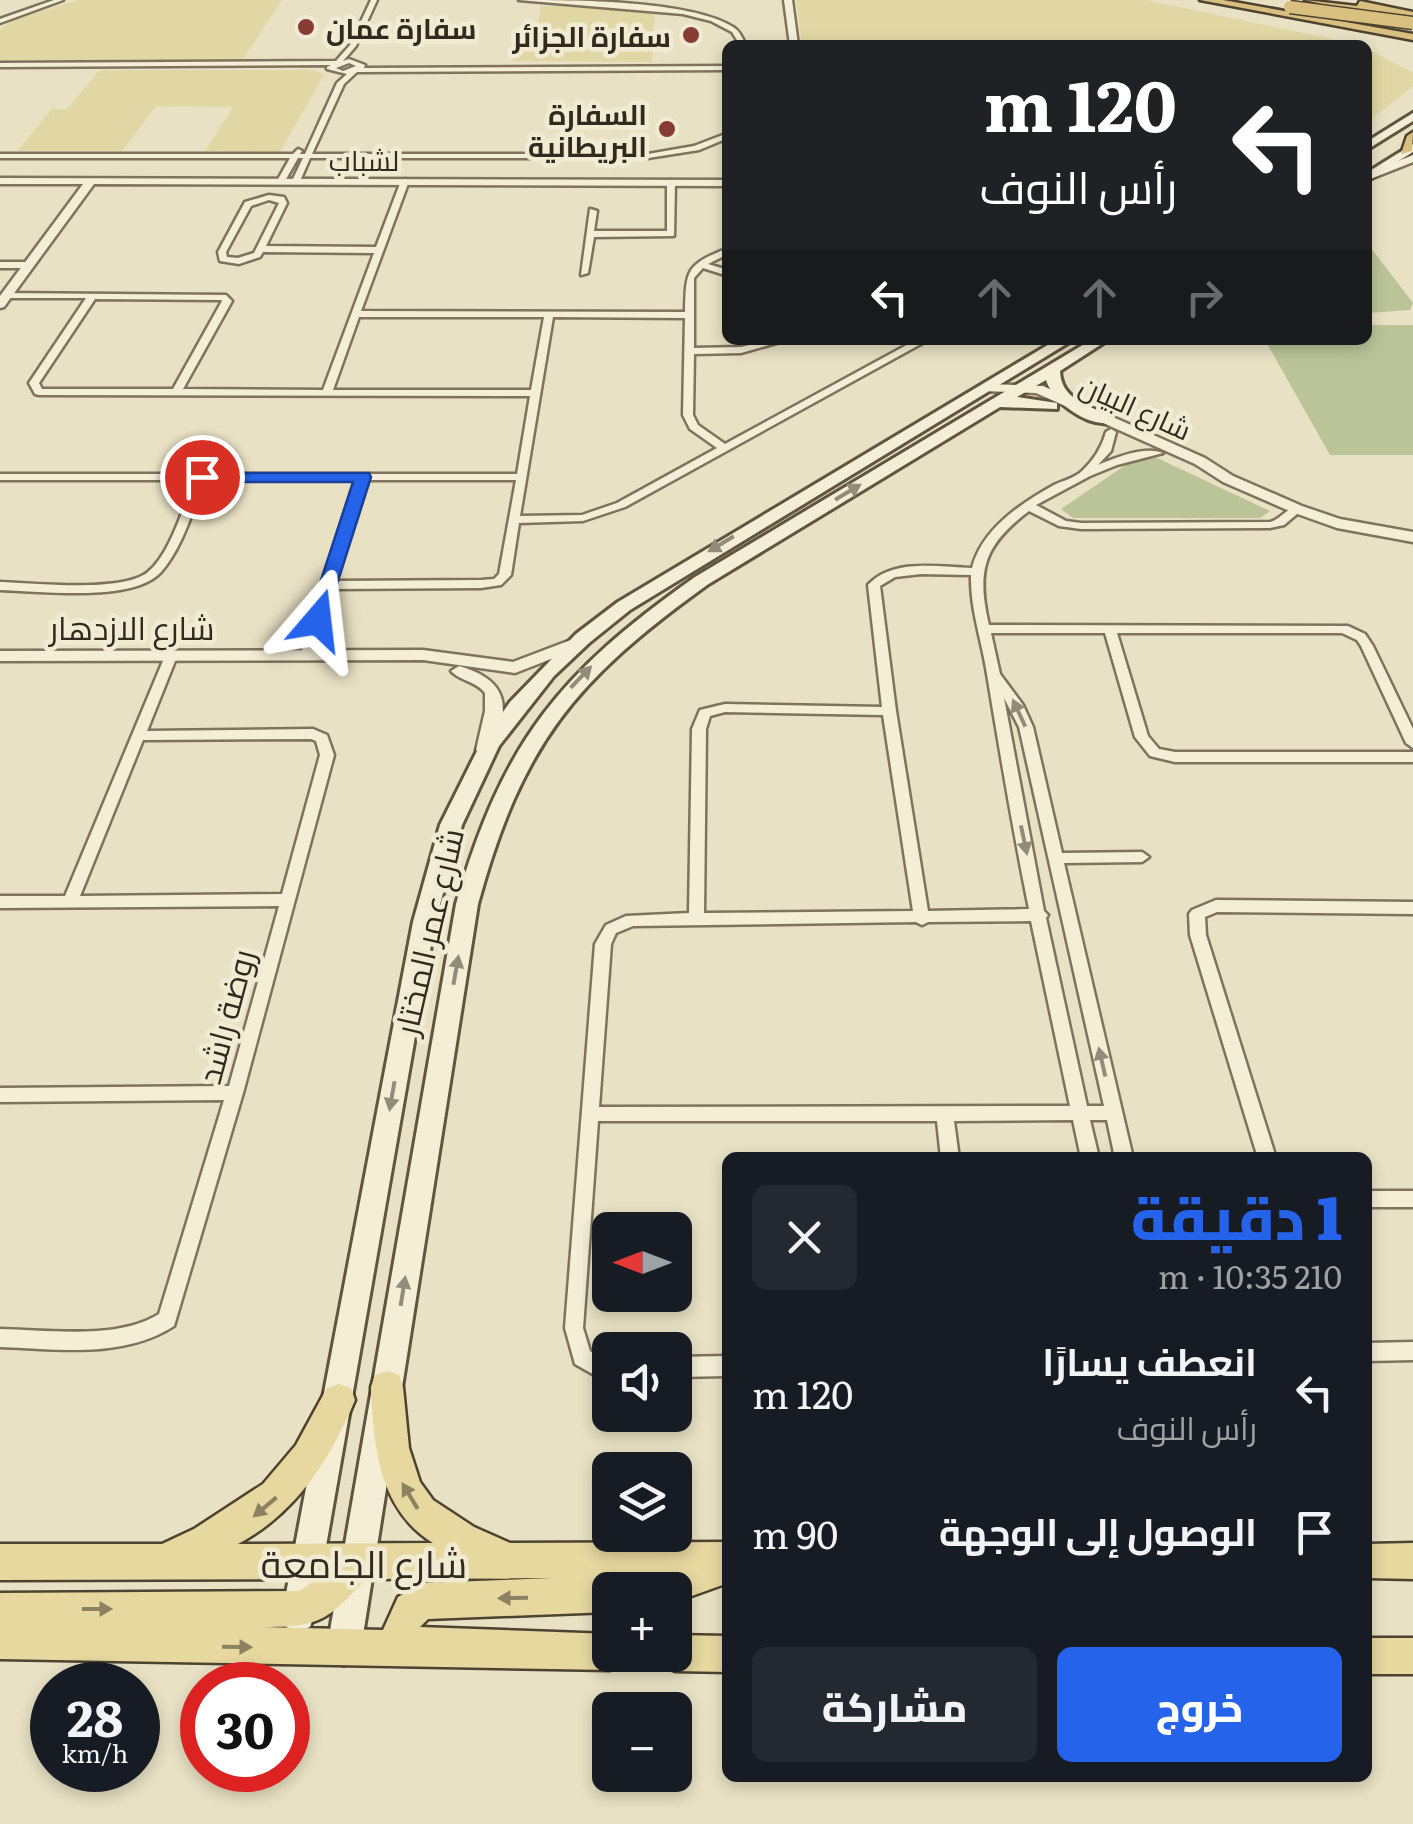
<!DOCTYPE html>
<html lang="ar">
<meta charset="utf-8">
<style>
:root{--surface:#171b24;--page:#242831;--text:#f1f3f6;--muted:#9ea1a6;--accent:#2563eb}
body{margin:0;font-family:Literata,Cairo,serif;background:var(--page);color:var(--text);direction:rtl;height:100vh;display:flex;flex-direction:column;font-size:38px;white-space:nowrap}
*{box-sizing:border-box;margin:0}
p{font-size:32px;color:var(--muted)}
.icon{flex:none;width:55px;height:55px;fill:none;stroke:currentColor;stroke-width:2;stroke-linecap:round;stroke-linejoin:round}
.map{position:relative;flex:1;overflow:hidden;direction:ltr}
.drawer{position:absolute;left:722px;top:1152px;width:650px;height:630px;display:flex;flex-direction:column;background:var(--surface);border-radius:15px;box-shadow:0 5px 15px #0003;direction:rtl}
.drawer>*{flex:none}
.hud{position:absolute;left:722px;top:40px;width:650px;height:305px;border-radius:15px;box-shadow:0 5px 15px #0003;direction:rtl;background:#202124;color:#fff;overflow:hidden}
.needle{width:65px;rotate:270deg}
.tools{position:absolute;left:592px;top:1212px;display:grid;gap:20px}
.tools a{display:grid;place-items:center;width:100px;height:100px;border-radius:15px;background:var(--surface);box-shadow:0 5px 15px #0003;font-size:50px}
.speed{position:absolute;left:30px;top:1662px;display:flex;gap:20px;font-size:50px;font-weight:700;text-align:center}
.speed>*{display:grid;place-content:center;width:130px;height:130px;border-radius:50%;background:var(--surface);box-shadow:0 5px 15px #0003;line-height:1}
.speed small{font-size:25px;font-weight:400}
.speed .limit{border:15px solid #d22;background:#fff;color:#111}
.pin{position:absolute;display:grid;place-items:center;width:85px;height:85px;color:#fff;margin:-42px;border:5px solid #fff;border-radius:50%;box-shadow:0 2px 10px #0007}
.me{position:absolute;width:110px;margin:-55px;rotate:17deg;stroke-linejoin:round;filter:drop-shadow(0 0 8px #0008)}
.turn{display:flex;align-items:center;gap:35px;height:210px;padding:0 30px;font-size:45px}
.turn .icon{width:130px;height:130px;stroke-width:2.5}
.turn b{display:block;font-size:70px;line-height:85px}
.lanes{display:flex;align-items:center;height:95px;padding:0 30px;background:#0003;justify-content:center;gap:50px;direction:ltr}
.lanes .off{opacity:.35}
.round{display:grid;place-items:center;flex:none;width:105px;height:105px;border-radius:15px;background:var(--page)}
.overview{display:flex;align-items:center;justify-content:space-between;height:170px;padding:0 30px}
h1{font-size:60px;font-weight:800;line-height:75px;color:var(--accent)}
.cta{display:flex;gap:20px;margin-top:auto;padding:20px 30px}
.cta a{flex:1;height:115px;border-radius:15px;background:var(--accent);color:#fff;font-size:40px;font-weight:800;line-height:115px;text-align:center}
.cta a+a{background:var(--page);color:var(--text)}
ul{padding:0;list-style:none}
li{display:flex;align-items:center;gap:30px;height:140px;padding:0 30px}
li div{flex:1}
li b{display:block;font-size:38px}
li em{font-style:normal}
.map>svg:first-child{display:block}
</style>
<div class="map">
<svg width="1413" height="1824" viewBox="0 0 1413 1824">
<rect width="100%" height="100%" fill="#e8e1c4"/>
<g fill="#bbc499">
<polygon points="1368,244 1413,303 1410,310 1368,313"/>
<polygon points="1368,325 1413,325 1413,455 1330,455 1265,340 1368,340"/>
<polygon points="1155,457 1270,511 1260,518 1073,518 1061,509 1136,458"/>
</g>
<g fill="#e0d7a4">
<polygon points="79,0 282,0 241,62 0,62 0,30 12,19"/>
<polygon points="796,0 1146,0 1360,45 802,45"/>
<polygon points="655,5 652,62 512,61 521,28 537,28 541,6"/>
<polygon points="1368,49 1413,73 1413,86 1368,122"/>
<polygon points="100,70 313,70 324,75 280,152 205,151 233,107 156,106 122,151 17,151 52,109 67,109"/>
</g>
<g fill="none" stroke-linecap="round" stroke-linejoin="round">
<g stroke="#80735d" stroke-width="5">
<g id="minor">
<polygon points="54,0 63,0 0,23 0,19"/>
<path d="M371 0H377L356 46 343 61 349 59 365 65 364 68 728 66V70L357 72 344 84 312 154H648L694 146 728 133V138L699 150 648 158H310L300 181 296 183 292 181 303 158H298L285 181 281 183 277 181 290 158H0V154H293L298 149 302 151 300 154H305L337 83 347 74 327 69V67L331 65 0 67V63L336 61 350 45ZM349 63 356 66 343 71 336 68Z"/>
<path d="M519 0C571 0 690 0 733 27 740 31 742 38 746 45H740L732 32 711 21 683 14Z"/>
<path d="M405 179 409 181 361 311 685 312C686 269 686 265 728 248V254L708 264 728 270V276L703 268 694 278V348L741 347 770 340H787L741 353 694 354 693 415 698 425 725 444 916 340H928L625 507 583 521 519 523 511 575 501 585 481 588 333 589 310 659H302L300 656 357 480H206C192 510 183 547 161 572 133 603 40 591 0 590V582C34 583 123 593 148 572 171 553 183 506 195 480H0V474H517L530 396 39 395 35 394 29 383 86 298H6L3 297V293L226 295 232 301 183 389 323 390 374 253 263 252 260 257 239 264 220 261 218 252 245 202 269 195 284 197 287 203 266 246 376 247 401 181ZM269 200 279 203 254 253 238 258 227 257 226 252 251 206ZM95 299 221 300 222 301 173 389H42L39 383ZM359 317H544L531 390H333ZM553 317 685 318 683 415 690 429 717 448 617 503 582 515 520 516ZM367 480H516L499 574 494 579 481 580 336 581Z"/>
<polygon points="671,180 675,182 674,236 594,237 588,273 581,275 590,209 597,211 594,231 667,231 667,182"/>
<polygon points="0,262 29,262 33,265 29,268 0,268"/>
<path d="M1111 429 1116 432 1111 451 1098 465C1117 457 1145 446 1163 453L1117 465 1090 476 1036 505 1066 521 1081 523 1270 522C1282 519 1288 505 1301 507L1303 509 1284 525 1270 528 1081 529 1059 526 1029 511C984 545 976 570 989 625L1348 626 1365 634 1373 646 1413 729V748L1406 743 1361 646 1357 640 1342 633H1117L1148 736 1159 749 1175 752H1413V762H1175L1150 756 1135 737 1105 633H991L1000 674 1023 705 1033 727 1062 853 1142 852 1149 857 1142 862 1064 863 1133 1158H1115L1107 1120H1090L1099 1158H1081L1073 1120 954 1121 959 1158H941L937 1121H598L583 1328 590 1351 601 1358H610V1378L598 1377 575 1364 565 1328 595 944 606 925 626 916 689 913 692 729 700 710 725 704 882 707 868 585C893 558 939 567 972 568 982 529 1020 504 1054 485 1062 481 1075 478 1082 471 1093 461 1102 447 1106 432ZM921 574 971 575C970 609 982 641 987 674 1000 753 1013 831 1029 909L928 911 896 711 880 586 895 577ZM1004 698 1019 727 1104 1106H1087L1046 918 1048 915 1044 911ZM725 712 883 715 913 911 704 913 706 729 710 716ZM1031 921 1070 1106 599 1107 611 944 616 933 633 926 916 922 922 925 928 922Z"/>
<path d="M171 652 177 656 147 731 313 729 327 735 334 755 243 1093 174 1326C123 1359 57 1349 0 1347V1329C47 1330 118 1340 159 1314L224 1100 0 1102V1088L229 1086 279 906 0 908V896H65L165 656ZM311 739 316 741 320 755 282 894 80 896 143 740Z"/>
<polygon points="1216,900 1413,902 1413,914 1217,912 1205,917 1206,935 1276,1158 1258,1158 1190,935 1189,914 1192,910"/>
<rect x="1368" y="1191" width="45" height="16"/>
<polygon points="1413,1342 1413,1360 1368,1361 1368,1343"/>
<polygon points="728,1356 728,1376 675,1377 675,1357"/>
</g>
</g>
<g stroke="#80735d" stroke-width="5">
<g id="tertiary">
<polygon points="784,0 792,0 798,45 790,45"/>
<polygon points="1413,155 1413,162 1368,180 1368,173"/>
<polygon points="0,178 728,180 728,186 94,184 4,307 0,308 0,296 83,184 0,184"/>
<polygon points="986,384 1043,386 1205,458 1233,476 1302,506 1340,519 1413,532 1413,542 1337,528 1292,512 1223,482 1195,464 1036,393 981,391 979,388"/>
<polygon points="576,638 584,643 582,647 515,673 423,660 0,661 0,651 423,650 513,662"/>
<path d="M459 666C511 681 510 709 491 754L485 756 476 750 485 711V693C476 681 460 681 451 671Z"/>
</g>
</g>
<g stroke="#625540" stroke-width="6">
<g id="secondary">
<polygon points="1413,113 1413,121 1368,149 1368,141"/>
<polygon points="1413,144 1413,152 1368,180 1368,172"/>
<polygon points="1056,340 1073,340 630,610 589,643 554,676 499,746 462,825 435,922 314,1615 310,1627 298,1631 286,1627 282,1615 413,922 440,825 481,743 510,702 576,634 618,602"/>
<path d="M1091 340H1108L1060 371C1061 399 1087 404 1107 417V423C1085 425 1052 401 1046 380L1017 397 1057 403V409L1000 407 707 585C574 681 522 744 478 904L361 1648 356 1660 344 1665 332 1660 327 1648 456 904C503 742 558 674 695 577Z"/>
</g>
</g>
<g stroke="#4e4230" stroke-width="5">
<g id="primary">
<path d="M387 1371 399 1375 403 1387 409 1448 420 1482 433 1500 474 1527 510 1543 728 1542V1583L675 1602V1590H632L637 1578H615L623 1581 626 1590H610V1612L428 1619 420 1627 610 1634V1655H627L623 1665 610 1670 0 1659V1593L299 1591 317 1579 0 1580V1544H162L194 1529 263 1484 296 1445 327 1388 339 1384 351 1388 355 1400C331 1459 295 1514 238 1544L433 1543C379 1510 373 1445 371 1387L375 1375ZM553 1578 423 1583 398 1597 383 1630 261 1627C320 1627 327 1621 366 1579Z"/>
<polygon points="1413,1543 1413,1579 1368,1578 1368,1544"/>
<polygon points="675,1635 728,1636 728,1672 675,1671 662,1666 657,1655 675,1655"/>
<rect x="1368" y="1638" width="45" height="36"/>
</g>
</g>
<g stroke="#4e4230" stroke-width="5">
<g id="trunk">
<polygon points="1200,0 1223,0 1413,34 1413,40"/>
<polygon points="1305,0 1357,6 1360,1 1413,12 1413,18 1378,11 1374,16"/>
<polygon points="1413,132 1412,151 1401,154 1407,136"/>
</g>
</g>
<use href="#minor" fill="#f4eed6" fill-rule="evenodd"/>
<use href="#tertiary" fill="#f4eed6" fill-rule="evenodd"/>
<use href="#secondary" fill="#f4eed6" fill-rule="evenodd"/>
<use href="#primary" fill="#e7d8a0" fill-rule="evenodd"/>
<use href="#trunk" fill="#dac080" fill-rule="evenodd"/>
<g stroke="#4e4230" stroke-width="15" stroke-linecap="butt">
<polyline id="trunk-bridge" points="1290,7 1413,23"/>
</g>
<use href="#trunk-bridge" stroke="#dac080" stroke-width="12"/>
</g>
<defs><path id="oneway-solid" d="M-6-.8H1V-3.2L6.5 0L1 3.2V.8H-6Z" transform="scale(2.5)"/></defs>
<g fill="#938c7a">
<use href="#oneway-solid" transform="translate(848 492) rotate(-31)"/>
<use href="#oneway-solid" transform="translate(721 544) rotate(149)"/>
<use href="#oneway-solid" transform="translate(581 677) rotate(-46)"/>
<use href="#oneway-solid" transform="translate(1019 713) rotate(-115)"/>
<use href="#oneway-solid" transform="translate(1024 840) rotate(78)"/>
<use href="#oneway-solid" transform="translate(456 970) rotate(-80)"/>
<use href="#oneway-solid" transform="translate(1102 1062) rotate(-103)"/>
<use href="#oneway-solid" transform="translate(392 1096) rotate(100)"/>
<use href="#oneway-solid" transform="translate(403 1291) rotate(-81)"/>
</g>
<g fill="#8c8160">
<use href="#oneway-solid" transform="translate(410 1496) rotate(-121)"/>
<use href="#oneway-solid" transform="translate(265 1507) rotate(140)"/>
<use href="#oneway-solid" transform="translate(513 1598) rotate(179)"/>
<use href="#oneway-solid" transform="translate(97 1609)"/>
<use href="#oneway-solid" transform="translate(237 1647) rotate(1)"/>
</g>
<polygon fill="#2563eb" stroke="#184099" stroke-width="2.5" points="196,473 369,473 371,477 324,625 318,626 308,620 353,482 202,482 196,480"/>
<g fill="#873d34" stroke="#f0ebd2" stroke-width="4">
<circle cx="306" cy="27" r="10"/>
<circle cx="691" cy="35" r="10"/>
<circle cx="667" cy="129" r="10"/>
</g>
<g text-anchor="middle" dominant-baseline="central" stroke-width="9" stroke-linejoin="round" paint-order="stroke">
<g font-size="28" font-weight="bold" fill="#322a1f" stroke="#f0ebd2" text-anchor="end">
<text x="326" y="27" text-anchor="start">سفارة عمان</text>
<text x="671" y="35">سفارة الجزائر</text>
<text x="647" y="113">السفارة<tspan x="647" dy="32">البريطانية</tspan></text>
</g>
<g font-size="28" fill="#322a1f" stroke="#f0ebd2">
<text x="364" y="159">لشباب</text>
<text transform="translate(1136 406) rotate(24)">شارع البيان</text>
</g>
<g font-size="32" fill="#322a1f" stroke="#f0ebd2">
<text x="132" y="626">شارع الازدهار</text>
<text transform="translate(427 931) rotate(-77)">شارع عمر المختار</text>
<text transform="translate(224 1016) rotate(-75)">روضة راشد</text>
</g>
<g font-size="38" fill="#322a1f" stroke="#f0ebd2">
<text x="364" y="1561">شارع الجامعة</text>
</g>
</g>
</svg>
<div class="tools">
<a><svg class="needle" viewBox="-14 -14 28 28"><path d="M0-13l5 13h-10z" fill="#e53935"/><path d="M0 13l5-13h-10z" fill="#9ea1a6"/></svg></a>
<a><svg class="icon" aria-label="sound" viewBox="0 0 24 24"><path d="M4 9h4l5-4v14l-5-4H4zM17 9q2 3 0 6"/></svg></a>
<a><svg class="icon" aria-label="layers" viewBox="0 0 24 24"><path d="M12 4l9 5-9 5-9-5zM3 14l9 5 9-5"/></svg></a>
<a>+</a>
<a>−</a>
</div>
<div class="speed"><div>28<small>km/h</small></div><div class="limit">30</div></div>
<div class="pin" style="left:202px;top:477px;background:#d93025"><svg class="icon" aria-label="arrive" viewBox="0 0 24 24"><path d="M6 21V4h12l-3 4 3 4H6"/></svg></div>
<svg class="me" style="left:318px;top:620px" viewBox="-20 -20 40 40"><path d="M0-17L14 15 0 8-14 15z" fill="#2563eb" stroke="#fff" stroke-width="4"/></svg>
<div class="hud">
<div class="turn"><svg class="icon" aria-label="left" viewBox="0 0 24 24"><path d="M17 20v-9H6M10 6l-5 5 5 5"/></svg><div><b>120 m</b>رأس النوف</div></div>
<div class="lanes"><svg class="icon" aria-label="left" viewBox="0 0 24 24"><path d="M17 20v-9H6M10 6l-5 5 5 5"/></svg><svg class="icon off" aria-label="ahead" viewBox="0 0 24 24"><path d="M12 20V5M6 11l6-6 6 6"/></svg><svg class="icon off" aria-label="ahead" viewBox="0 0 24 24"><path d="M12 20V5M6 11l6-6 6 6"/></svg><svg class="icon off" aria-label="right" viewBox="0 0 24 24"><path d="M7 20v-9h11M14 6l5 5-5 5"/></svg></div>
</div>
<section class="drawer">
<div class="overview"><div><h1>1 دقيقة</h1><p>210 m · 10:35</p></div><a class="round"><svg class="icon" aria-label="close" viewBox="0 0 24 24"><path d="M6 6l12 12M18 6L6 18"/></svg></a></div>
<ul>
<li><svg class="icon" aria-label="left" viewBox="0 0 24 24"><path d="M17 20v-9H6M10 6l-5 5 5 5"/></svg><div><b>انعطف يسارًا</b><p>رأس النوف</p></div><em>120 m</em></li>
<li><svg class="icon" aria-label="arrive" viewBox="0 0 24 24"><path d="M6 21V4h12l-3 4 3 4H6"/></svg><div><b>الوصول إلى الوجهة</b></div><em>90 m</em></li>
</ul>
<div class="cta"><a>خروج</a><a>مشاركة</a></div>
</section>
</div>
